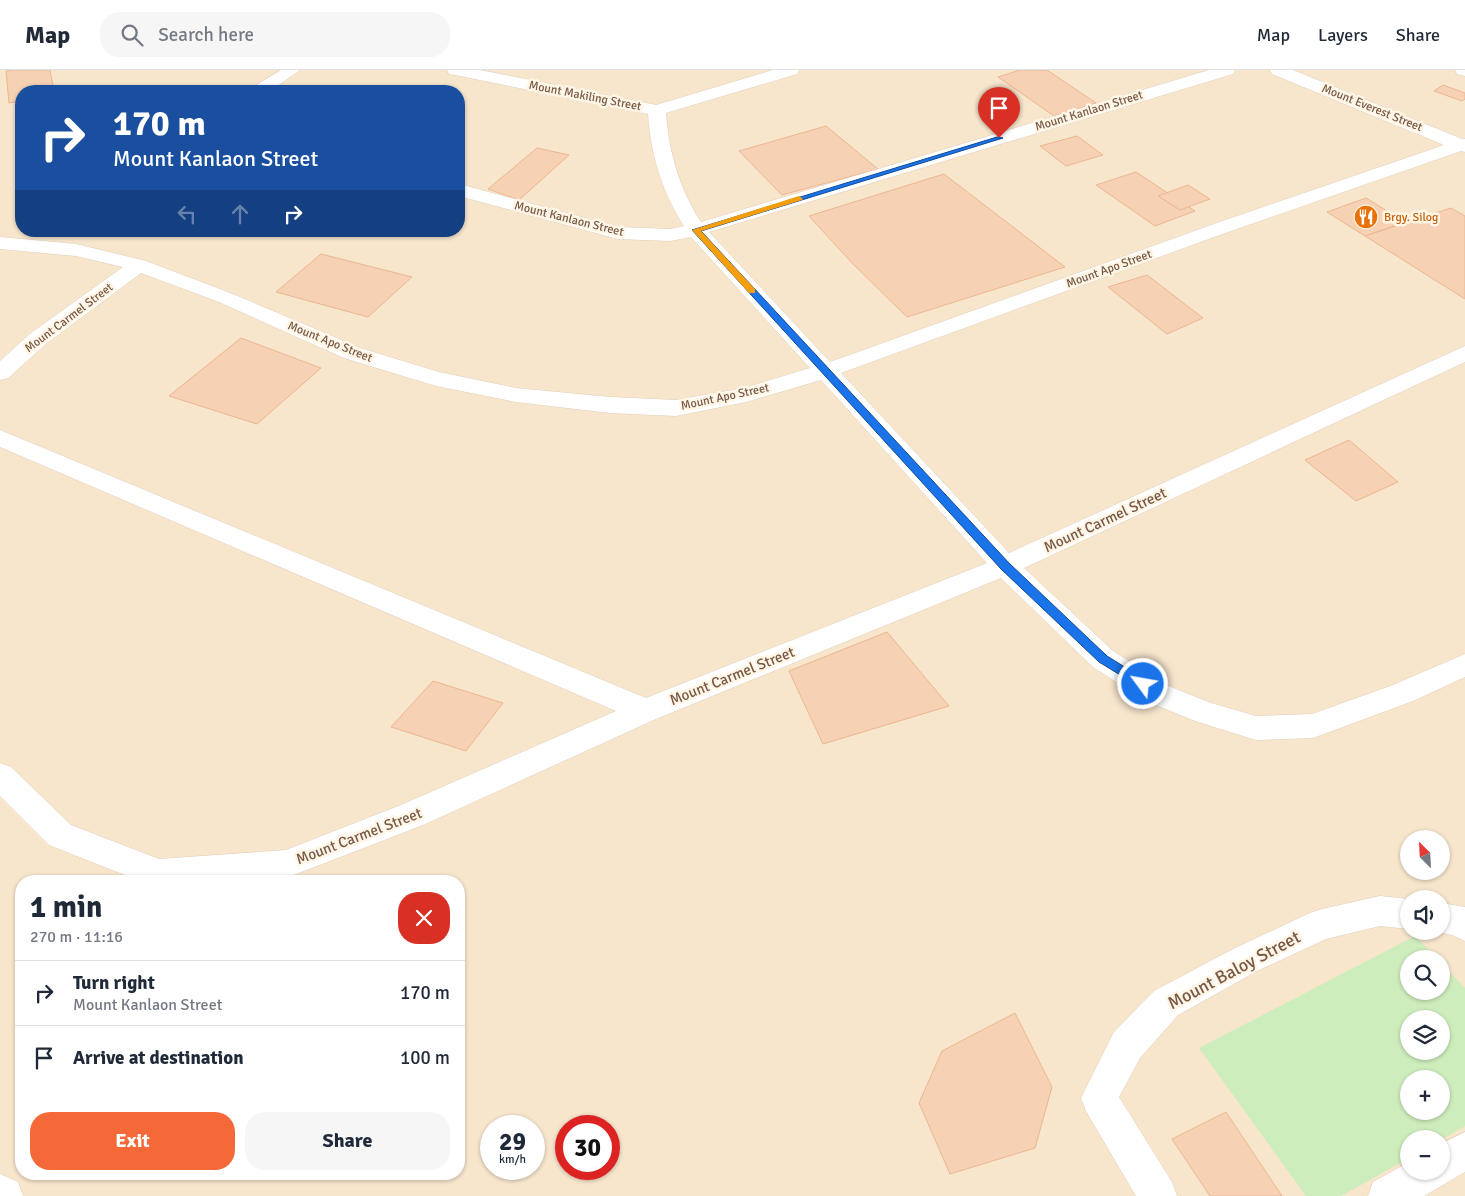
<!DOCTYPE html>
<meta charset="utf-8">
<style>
:root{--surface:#fff;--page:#f6f6f7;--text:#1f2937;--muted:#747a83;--line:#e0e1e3;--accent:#f56837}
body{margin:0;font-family:Signika,sans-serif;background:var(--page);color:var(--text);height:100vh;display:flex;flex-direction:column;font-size:19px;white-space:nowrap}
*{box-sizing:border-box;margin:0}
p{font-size:16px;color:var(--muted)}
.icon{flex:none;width:28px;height:28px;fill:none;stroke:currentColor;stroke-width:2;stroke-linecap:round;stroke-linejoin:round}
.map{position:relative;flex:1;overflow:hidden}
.sheet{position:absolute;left:15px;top:805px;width:450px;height:305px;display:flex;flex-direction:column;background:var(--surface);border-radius:20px;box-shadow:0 1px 4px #0004}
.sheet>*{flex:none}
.top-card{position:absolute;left:15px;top:15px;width:450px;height:152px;border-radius:20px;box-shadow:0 1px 4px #0004;background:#1a4fa0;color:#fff;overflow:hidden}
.needle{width:32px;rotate:336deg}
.tools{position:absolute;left:1400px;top:760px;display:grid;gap:10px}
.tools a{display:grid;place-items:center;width:50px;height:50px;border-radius:50%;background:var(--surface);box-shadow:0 1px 4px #0004;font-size:25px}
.speed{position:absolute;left:480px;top:1045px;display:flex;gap:10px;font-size:25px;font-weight:700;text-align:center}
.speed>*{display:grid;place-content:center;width:65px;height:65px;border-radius:50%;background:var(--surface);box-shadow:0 1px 4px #0004;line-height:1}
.speed small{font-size:12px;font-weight:400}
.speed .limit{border:8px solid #d22;background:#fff;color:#111}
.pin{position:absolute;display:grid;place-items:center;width:42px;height:42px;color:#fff;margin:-51px -21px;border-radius:50% 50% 50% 0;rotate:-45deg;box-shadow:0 0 5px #0007}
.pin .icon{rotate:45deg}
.me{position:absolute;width:55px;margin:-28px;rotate:302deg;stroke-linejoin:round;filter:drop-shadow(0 0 4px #0008)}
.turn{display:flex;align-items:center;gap:18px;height:105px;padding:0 15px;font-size:22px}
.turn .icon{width:65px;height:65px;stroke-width:2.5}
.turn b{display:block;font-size:35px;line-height:42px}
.lanes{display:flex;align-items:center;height:48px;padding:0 15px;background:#0003;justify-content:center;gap:25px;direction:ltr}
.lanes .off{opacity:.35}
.round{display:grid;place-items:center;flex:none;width:52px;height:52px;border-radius:20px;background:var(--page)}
.summary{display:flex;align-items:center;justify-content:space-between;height:85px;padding:0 15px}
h1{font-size:30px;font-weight:800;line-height:38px}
.cta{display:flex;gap:10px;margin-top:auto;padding:10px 15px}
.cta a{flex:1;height:58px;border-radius:20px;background:var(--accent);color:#fff;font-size:20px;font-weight:800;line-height:58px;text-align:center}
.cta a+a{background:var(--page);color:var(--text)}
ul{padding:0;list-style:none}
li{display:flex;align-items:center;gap:15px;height:65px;padding:0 15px;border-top:1px solid var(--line)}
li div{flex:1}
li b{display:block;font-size:19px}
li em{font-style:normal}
header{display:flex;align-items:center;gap:30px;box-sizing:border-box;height:70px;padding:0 25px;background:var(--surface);border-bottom:1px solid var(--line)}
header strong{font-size:24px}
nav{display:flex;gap:28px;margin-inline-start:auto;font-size:18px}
.search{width:350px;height:45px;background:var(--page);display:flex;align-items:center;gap:12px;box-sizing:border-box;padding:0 18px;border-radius:20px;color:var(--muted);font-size:19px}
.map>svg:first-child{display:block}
</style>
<header>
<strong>Map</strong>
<div class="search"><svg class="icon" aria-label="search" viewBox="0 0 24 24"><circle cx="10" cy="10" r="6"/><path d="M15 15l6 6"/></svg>Search here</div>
<nav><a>Map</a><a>Layers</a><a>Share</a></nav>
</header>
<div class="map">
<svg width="1465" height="1126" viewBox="0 0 1465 1126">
<rect width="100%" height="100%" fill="#fef3df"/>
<path fill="#f7e5cc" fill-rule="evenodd" d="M0 0H1465V1126H0ZM21 21H459V161H21ZM1409 769H1441V801H1409ZM21 811H459V1104H21ZM1409 829H1441V861H1409ZM1409 889H1441V921H1409ZM1409 949H1441V981H1409ZM1409 1009H1441V1041H1409ZM491 1056H534V1099H491ZM566 1056H609V1099H566ZM1409 1069H1441V1101H1409Z"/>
<path fill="#ceedbc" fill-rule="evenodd" d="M1415 866 1437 889H1409V921H1441V893L1465 918V1056L1441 1070 1409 1069V1088L1341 1126H1306L1199 978ZM1409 949H1441V981H1409ZM1409 1009H1441V1041H1409Z"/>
<g fill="#f7d1b4" stroke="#ebb792">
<polygon points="13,0 50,0 54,21 21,21 21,31 9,33 6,1"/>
<polygon points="1020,0 1047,0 1096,33 1054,46 998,7"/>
<polygon points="1443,15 1465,23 1465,29 1462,31 1434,21"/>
<polygon points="826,56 878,99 782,125 739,81"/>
<polygon points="1077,66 1103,85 1066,96 1040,76"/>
<polygon points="537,78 569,85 519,130 488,119"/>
<polygon points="1136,102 1195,141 1155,156 1096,115"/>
<polygon points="944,104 1065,197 907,247 852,193 809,146"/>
<polygon points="1188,115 1210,129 1180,140 1158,126"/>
<polygon points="1366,128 1405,152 1365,166 1327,142"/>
<polygon points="1451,138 1465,146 1465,229 1365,166"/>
<polygon points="321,184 412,207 368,247 276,222"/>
<polygon points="1147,205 1203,248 1167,264 1108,217"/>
<polygon points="241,268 321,298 257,354 169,326"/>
<polygon points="1349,370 1398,412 1356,431 1305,390"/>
<polygon points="887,562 949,636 823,674 789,601"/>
<polygon points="433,611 503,633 466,681 391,657"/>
<polygon points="1015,943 1052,1017 1035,1078 950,1104 919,1033 942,981"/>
<polygon points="1226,1042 1282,1126 1210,1126 1172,1069"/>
</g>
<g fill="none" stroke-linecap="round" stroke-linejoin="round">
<g stroke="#e3cfba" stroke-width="1">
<g id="minor">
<polygon points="281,0 300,0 270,21 251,21 253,17"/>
<path d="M447 0H480L656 35 773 0H799L797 4 666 43C669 83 679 118 701 152L1209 0H1235L1233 4 709 162 830 292 1214 154 1444 75 1272 4 1270 0H1293L1462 69H1465V82L1461 81 1228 162 841 303 1009 483 1465 276V292L1024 498 1113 581 1166 615 1211 633 1256 646 1312 644 1393 615 1465 584V607L1413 631 1313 668 1256 670 1195 651 1146 631 1093 597 1001 508 656 649 423 755 286 808 251 811H140L49 775 0 726V693L11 697 71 755 159 789 286 780 401 735 616 641 0 377V360L646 628 987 493 821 310 746 332 676 346 610 343 516 332 436 316 344 288 219 232 141 203 47 273 8 308 0 310V291L31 263 123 197 76 186 0 179V167L76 174 146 191 233 224 360 278 439 302 516 318 610 327 676 330 744 318 810 298 691 167 670 171 618 169 459 126V114L619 157 670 159 684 156C662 121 651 86 648 44L455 5 449 4Z"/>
<polygon points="1455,0 1465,0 1465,6 1457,4"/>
<polygon points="1380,826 1409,829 1409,859 1380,856 1326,869 1257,901 1178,945 1140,988 1119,1027 1172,1112 1177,1126 1136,1126 1086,1041 1081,1028 1114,962 1154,921 1233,879 1310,843 1322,839"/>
<polygon points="1441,833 1465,837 1465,871 1452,865 1435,861 1441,861"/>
<polygon points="1465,1062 1465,1102 1424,1126 1368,1126 1373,1112 1409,1092 1409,1101 1441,1101 1441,1074"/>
<polygon points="0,1104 18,1112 23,1126 0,1126"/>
</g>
</g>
<use href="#minor" fill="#fff" fill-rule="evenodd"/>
</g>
<polygon fill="#1a73e8" stroke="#114b97" points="997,67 1003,68 701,161 1009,493 1107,586 1147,611 1149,614 1147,617 1143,619 1099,592 1001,499 692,160"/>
<polygon fill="#f59e0b" points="799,126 803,129 802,130 701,161 755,219 755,223 749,223 692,160"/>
<defs>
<g id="restaurant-disc" transform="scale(1.25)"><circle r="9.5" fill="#e8710a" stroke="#fff6e7"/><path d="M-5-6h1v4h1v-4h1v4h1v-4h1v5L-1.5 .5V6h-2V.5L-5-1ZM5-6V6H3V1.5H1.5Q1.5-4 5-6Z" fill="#fff"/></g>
</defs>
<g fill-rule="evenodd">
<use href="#restaurant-disc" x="1366" y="147"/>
</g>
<g text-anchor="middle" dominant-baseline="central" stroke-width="5" stroke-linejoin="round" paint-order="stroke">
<g font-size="12" fill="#775844" stroke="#fff6e7">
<text transform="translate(585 26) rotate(11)">Mount Makiling Street</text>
<text transform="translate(1372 38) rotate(22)">Mount Everest Street</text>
<text transform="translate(1089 41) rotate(-17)">Mount Kanlaon Street</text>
<text transform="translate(569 149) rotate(14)">Mount Kanlaon Street</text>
<text transform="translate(1109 199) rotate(-20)">Mount Apo Street</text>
<text transform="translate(69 248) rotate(-37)">Mount Carmel Street</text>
<text transform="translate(330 272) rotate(22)">Mount Apo Street</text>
<text transform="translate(725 327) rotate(-12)">Mount Apo Street</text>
</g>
<g font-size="12" fill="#c56008" stroke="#fff6e7" text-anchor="start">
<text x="1384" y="147">Brgy. Silog</text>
</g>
<g font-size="15" fill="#775844" stroke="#fff6e7">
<text transform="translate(1105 450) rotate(-25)">Mount Carmel Street</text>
<text transform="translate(732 606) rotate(-22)">Mount Carmel Street</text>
<text transform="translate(359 766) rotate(-21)">Mount Carmel Street</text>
</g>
<g font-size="18" fill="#775844" stroke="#fff6e7">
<text transform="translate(1234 900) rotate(-28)">Mount Baloy Street</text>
</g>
</g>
</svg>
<div class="tools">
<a><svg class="needle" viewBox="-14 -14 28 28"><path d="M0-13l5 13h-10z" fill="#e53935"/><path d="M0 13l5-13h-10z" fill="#747a83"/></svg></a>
<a><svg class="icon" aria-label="sound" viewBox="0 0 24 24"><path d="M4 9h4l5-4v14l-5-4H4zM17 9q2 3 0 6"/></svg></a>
<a><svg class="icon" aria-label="search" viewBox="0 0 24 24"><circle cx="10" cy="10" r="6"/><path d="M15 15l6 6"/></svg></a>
<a><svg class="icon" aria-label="layers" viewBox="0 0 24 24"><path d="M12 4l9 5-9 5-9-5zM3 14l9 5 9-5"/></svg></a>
<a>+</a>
<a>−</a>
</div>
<div class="speed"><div>29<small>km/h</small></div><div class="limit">30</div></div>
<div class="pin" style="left:999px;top:68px;background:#d93025"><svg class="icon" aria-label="arrive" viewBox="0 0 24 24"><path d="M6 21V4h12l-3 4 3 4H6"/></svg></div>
<svg class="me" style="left:1143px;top:614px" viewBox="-20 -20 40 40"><circle r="17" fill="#1a73e8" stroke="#fff" stroke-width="3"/><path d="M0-11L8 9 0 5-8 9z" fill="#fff"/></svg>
<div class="top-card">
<div class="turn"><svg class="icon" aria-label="right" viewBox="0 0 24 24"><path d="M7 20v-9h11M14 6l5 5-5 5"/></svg><div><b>170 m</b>Mount Kanlaon Street</div></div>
<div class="lanes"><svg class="icon off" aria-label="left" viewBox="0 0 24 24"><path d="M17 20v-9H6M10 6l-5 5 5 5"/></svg><svg class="icon off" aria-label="ahead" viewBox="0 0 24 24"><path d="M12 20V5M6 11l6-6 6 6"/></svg><svg class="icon" aria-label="right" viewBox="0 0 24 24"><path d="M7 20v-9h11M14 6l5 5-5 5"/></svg></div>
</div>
<section class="sheet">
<div class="summary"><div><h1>1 min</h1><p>270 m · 11:16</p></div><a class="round" style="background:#d93025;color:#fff"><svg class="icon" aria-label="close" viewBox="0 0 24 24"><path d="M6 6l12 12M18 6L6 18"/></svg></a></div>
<ul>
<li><svg class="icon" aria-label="right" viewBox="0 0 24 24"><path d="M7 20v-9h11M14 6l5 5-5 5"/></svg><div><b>Turn right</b><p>Mount Kanlaon Street</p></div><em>170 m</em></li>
<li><svg class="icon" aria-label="arrive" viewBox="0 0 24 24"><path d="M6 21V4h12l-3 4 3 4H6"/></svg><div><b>Arrive at destination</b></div><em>100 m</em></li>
</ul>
<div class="cta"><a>Exit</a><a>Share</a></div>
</section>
</div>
